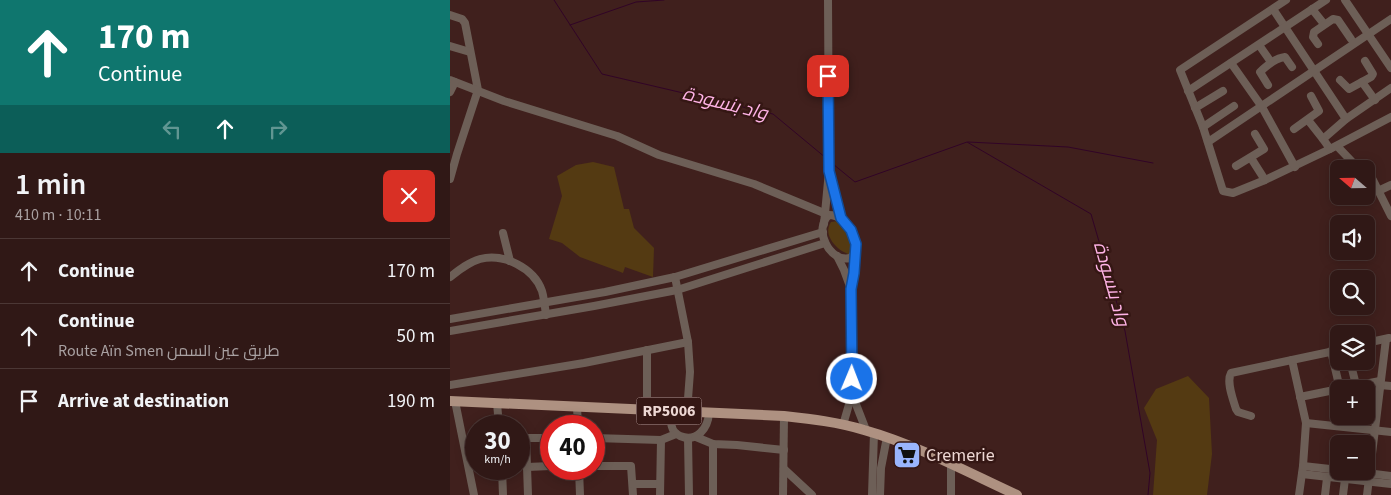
<!DOCTYPE html>
<meta charset="utf-8">
<style>
:root{--surface:#301816;--page:#38211f;--text:#f1f3f6;--muted:#a8a0a1;--line:#4b3735}
body{margin:0;font-family:"Source Sans 3",Cairo,sans-serif;background:var(--page);color:var(--text);height:100vh;display:flex;flex-direction:column;font-size:19px;white-space:nowrap}
*{box-sizing:border-box;margin:0}
p{font-size:16px;color:var(--muted)}
.icon{flex:none;width:28px;height:28px;fill:none;stroke:currentColor;stroke-width:2;stroke-linecap:round;stroke-linejoin:round}
.map{position:relative;flex:1;overflow:hidden}
.drawer{display:flex;flex-direction:column;background:var(--surface);width:450px}
.drawer>*{flex:none}
.hud{background:#0f766e;color:#fff;overflow:hidden}
.needle{width:32px;rotate:290deg}
.tools{position:absolute;left:880px;top:160px;display:grid;gap:10px}
.tools a{display:grid;place-items:center;width:45px;height:45px;border-radius:8px;background:var(--surface);box-shadow:0 2px 12px #0003,0 0 0 1px var(--line);font-size:25px}
.speed{position:absolute;left:15px;top:415px;display:flex;gap:10px;font-size:25px;font-weight:700;text-align:center}
.speed>*{display:grid;place-content:center;width:65px;height:65px;border-radius:50%;background:var(--surface);box-shadow:0 2px 12px #0003,0 0 0 1px var(--line);line-height:1}
.speed small{font-size:12px;font-weight:400}
.speed .limit{border:8px solid #d22;background:#fff;color:#111}
.pin{position:absolute;display:grid;place-items:center;width:42px;height:42px;color:#fff;margin:-21px;border-radius:10px;box-shadow:0 2px 8px #0006}
.me{position:absolute;width:55px;margin:-28px;rotate:1deg;stroke-linejoin:round;filter:drop-shadow(0 0 4px #0008)}
.turn{display:flex;align-items:center;gap:18px;height:105px;padding:0 15px;font-size:22px}
.turn .icon{width:65px;height:65px;stroke-width:2.5}
.turn b{display:block;font-size:35px;line-height:42px}
.lanes{display:flex;align-items:center;height:48px;padding:0 15px;background:#0003;justify-content:center;gap:25px;direction:ltr}
.lanes .off{opacity:.35}
.round{display:grid;place-items:center;flex:none;width:52px;height:52px;border-radius:8px;background:var(--page)}
.overview{display:flex;align-items:center;justify-content:space-between;height:85px;padding:0 15px}
h1{font-size:30px;font-weight:600;line-height:38px}
ul{padding:0;list-style:none}
li{display:flex;align-items:center;gap:15px;height:65px;padding:0 15px;border-top:1px solid var(--line)}
li div{flex:1}
li b{display:block;font-size:19px}
li em{font-style:normal}
main{display:flex;flex:1;min-height:0}
.map>svg:first-child{display:block}
</style>
<main>
<section class="drawer">
<div class="hud">
<div class="turn"><svg class="icon" aria-label="ahead" viewBox="0 0 24 24"><path d="M12 20V5M6 11l6-6 6 6"/></svg><div><b>170 m</b>Continue</div></div>
<div class="lanes"><svg class="icon off" aria-label="left" viewBox="0 0 24 24"><path d="M17 20v-9H6M10 6l-5 5 5 5"/></svg><svg class="icon" aria-label="ahead" viewBox="0 0 24 24"><path d="M12 20V5M6 11l6-6 6 6"/></svg><svg class="icon off" aria-label="right" viewBox="0 0 24 24"><path d="M7 20v-9h11M14 6l5 5-5 5"/></svg></div>
</div>
<div class="overview"><div><h1>1 min</h1><p>410 m · 10:11</p></div><a class="round" style="background:#d93025;color:#fff"><svg class="icon" aria-label="close" viewBox="0 0 24 24"><path d="M6 6l12 12M18 6L6 18"/></svg></a></div>
<ul>
<li><svg class="icon" aria-label="ahead" viewBox="0 0 24 24"><path d="M12 20V5M6 11l6-6 6 6"/></svg><div><b>Continue</b></div><em>170 m</em></li>
<li><svg class="icon" aria-label="ahead" viewBox="0 0 24 24"><path d="M12 20V5M6 11l6-6 6 6"/></svg><div><b>Continue</b><p>Route Aïn Smen طريق عين السمن</p></div><em>50 m</em></li>
<li><svg class="icon" aria-label="arrive" viewBox="0 0 24 24"><path d="M6 21V4h12l-3 4 3 4H6"/></svg><div><b>Arrive at destination</b></div><em>190 m</em></li>
</ul>
</section>
<div class="map">
<svg width="941" height="495" viewBox="0 0 941 495">
<rect width="100%" height="100%" fill="#40201d"/>
<g fill="#543a12">
<polygon points="143,162 164,167 174,209 179,209 184,228 204,248 203,277 175,267 173,273 168,271 130,257 112,243 99,239 112,196 107,176 126,165"/>
<path d="M388 221 394 223 404 238V252L398 254C387 250 372 235 381 222Z"/>
<polygon points="738,376 759,398 762,454 757,495 703,495 707,440 694,408 706,389"/>
</g>
<g fill="none" stroke-linecap="round" stroke-linejoin="round">
<g stroke="#310427" stroke-width="1">
<polyline points="104,0 152,74 323,114 376,158"/>
<polyline points="120,25 186,2 214,0"/>
<polyline points="518,142 618,147 703,163"/>
<polyline points="383,164 405,182 517,142 641,214 675,331 700,473 698,495"/>
</g>
<g stroke="#6d5f57" stroke-width="8">
<polyline points="836,0 730,70 753,127 773,191 783,193 815,180 880,149 873,139 896,119 941,88"/>
<polyline points="895,0 941,68"/>
<polyline points="823,9 896,119"/>
<polyline points="862,9 874,24"/>
<polyline points="0,15 12,19 15,23 28,90 7,154 0,179"/>
<polyline points="868,44 863,37 864,32 883,19 888,20 901,39"/>
<polyline points="809,45 821,62"/>
<polyline points="0,46 20,52"/>
<polyline points="781,63 812,107 845,167"/>
<polyline points="0,80 54,101 167,136 209,155 304,184 374,213"/>
<polyline points="890,80 899,89 921,77 923,74 915,61"/>
<polyline points="912,82 925,100"/>
<path d="M818 85 810 72C816 66 826 58 835 57L842 67"/>
<polyline points="738,91 876,0"/>
<polyline points="0,92 5,82"/>
<polyline points="745,108 773,91"/>
<polyline points="858,120 873,139"/>
<polyline points="753,127 784,106"/>
<polyline points="844,129 869,111 861,96"/>
<polyline points="758,142 941,19"/>
<polyline points="887,146 909,169"/>
<polyline points="880,149 941,117"/>
<polyline points="801,158 815,180"/>
<polyline points="786,166 814,149 805,134"/>
<polyline points="916,174 923,180 941,216"/>
<polyline points="380,178 391,218"/>
<polyline points="928,191 941,185"/>
<path d="M379 215C397 215 416 246 400 258 379 263 363 228 379 215Z"/>
<polyline points="374,224 379,171 378,0"/>
<polyline points="53,233 60,261"/>
<polyline points="387,256 394,270 401,289 402,394 393,425"/>
<path d="M0 277C9 270 19 262 30 259 54 253 84 268 92 291 94 298 95 307 96 315"/>
<polyline points="225,277 238,342 240,372 237,412"/>
<polyline points="402,287 405,268 404,254"/>
<polyline points="0,319 155,292 225,277 373,232"/>
<polyline points="0,331 144,306 227,290 375,243"/>
<polyline points="916,343 939,338"/>
<polyline points="881,351 890,389"/>
<polyline points="842,360 856,423 853,466 849,495"/>
<polyline points="900,361 906,385"/>
<polyline points="0,385 134,363 238,342"/>
<polyline points="930,385 941,386"/>
<polyline points="889,389 930,381"/>
<polyline points="402,394 416,430"/>
<polyline points="850,397 889,389"/>
<polyline points="5,401 24,495"/>
<polyline points="47,403 49,426"/>
<polyline points="127,407 128,426"/>
<polyline points="197,410 197,350"/>
<path d="M221 411C221 416 220 422 222 427 223 432 226 434 230 436 247 443 258 428 259 413"/>
<path d="M801 416 788 412 786 409C783 399 776 382 781 373L889 350"/>
<polyline points="856,423 941,432"/>
<polyline points="246,437 263,444 287,445 334,450"/>
<polyline points="69,438 101,438"/>
<polyline points="76,438 78,495"/>
<polyline points="144,438 211,440 226,434"/>
<polyline points="238,438 239,495"/>
<polyline points="263,444 263,495"/>
<polyline points="144,466 181,466 183,495"/>
<polyline points="853,466 889,470"/>
<polyline points="77,467 101,466"/>
<polyline points="52,469 53,495"/>
<polyline points="129,469 130,495"/>
<polyline points="334,469 362,495"/>
<polyline points="901,471 941,476"/>
<polyline points="852,474 941,484"/>
<polyline points="183,484 210,484"/>
<polyline points="210,495 211,440"/>
<polyline points="333,495 334,416"/>
<polyline points="422,495 424,433"/>
<polyline points="430,495 431,468 437,437"/>
<polyline points="501,495 501,465"/>
<polyline points="875,495 877,478"/>
<polyline points="893,495 895,479"/>
<polyline points="917,495 936,339"/>
</g>
<path stroke="#ae9181" stroke-width="10" d="M0 401 334 416C361 419 388 422 414 430 467 445 517 472 567 495"/>
</g>
<g fill="none" stroke-linecap="round" stroke-linejoin="round">
<g stroke="#114b97" stroke-width="12">
<polyline id="route" points="378,76 379,171 391,218 401,230 406,244 404,273 401,289 402,379"/>
</g>
<use href="#route" stroke="#1a73e8" stroke-width="9"/>
</g>
<defs>
<g id="supermarket-square" transform="scale(1.4375)"><rect x="-9" y="-9" width="18" height="18" rx="4" fill="#99b5fd" stroke="#351714"/><path d="M-6-5.5h2.5l.6 2H6L4.5 2H-2.5L-4.4-4H-6ZM-1.5 3.2a1.3 1.3 0 1 0 .1 0ZM3 3.2a1.3 1.3 0 1 0 .1 0Z" fill="#111"/></g>
</defs>
<g fill-rule="evenodd">
<use href="#supermarket-square" x="457" y="455"/>
</g>
<g text-anchor="middle" dominant-baseline="central" stroke-width="5" stroke-linejoin="round" paint-order="stroke">
<rect fill="#351714" stroke="#b69d9a" stroke-width="1" x="186.5" y="397.5" width="65" height="27" rx="4"/>
<g font-size="16" font-weight="bold" fill="#edd7d3">
<text x="219" y="411">RP5006</text>
</g>
<g font-size="18" fill="#edd7d3" stroke="#351714" text-anchor="start">
<text x="476" y="455">Cremerie</text>
</g>
<g font-size="19" font-style="italic" fill="#ffb3e6" stroke="#351714">
<text transform="translate(275 104) rotate(14)">واد بنسودة</text>
<text transform="translate(661 284) rotate(74)">واد بنسودة</text>
</g>
</g>
</svg>
<div class="tools">
<a><svg class="needle" viewBox="-14 -14 28 28"><path d="M0-13l5 13h-10z" fill="#e53935"/><path d="M0 13l5-13h-10z" fill="#a8a0a1"/></svg></a>
<a><svg class="icon" aria-label="sound" viewBox="0 0 24 24"><path d="M4 9h4l5-4v14l-5-4H4zM17 9q2 3 0 6"/></svg></a>
<a><svg class="icon" aria-label="search" viewBox="0 0 24 24"><circle cx="10" cy="10" r="6"/><path d="M15 15l6 6"/></svg></a>
<a><svg class="icon" aria-label="layers" viewBox="0 0 24 24"><path d="M12 4l9 5-9 5-9-5zM3 14l9 5 9-5"/></svg></a>
<a>+</a>
<a>−</a>
</div>
<div class="speed"><div>30<small>km/h</small></div><div class="limit">40</div></div>
<div class="pin" style="left:378px;top:76px;background:#d93025"><svg class="icon" aria-label="arrive" viewBox="0 0 24 24"><path d="M6 21V4h12l-3 4 3 4H6"/></svg></div>
<svg class="me" style="left:402px;top:379px" viewBox="-20 -20 40 40"><circle r="17" fill="#1a73e8" stroke="#fff" stroke-width="3"/><path d="M0-11L8 9 0 5-8 9z" fill="#fff"/></svg>
</div>
</main>
